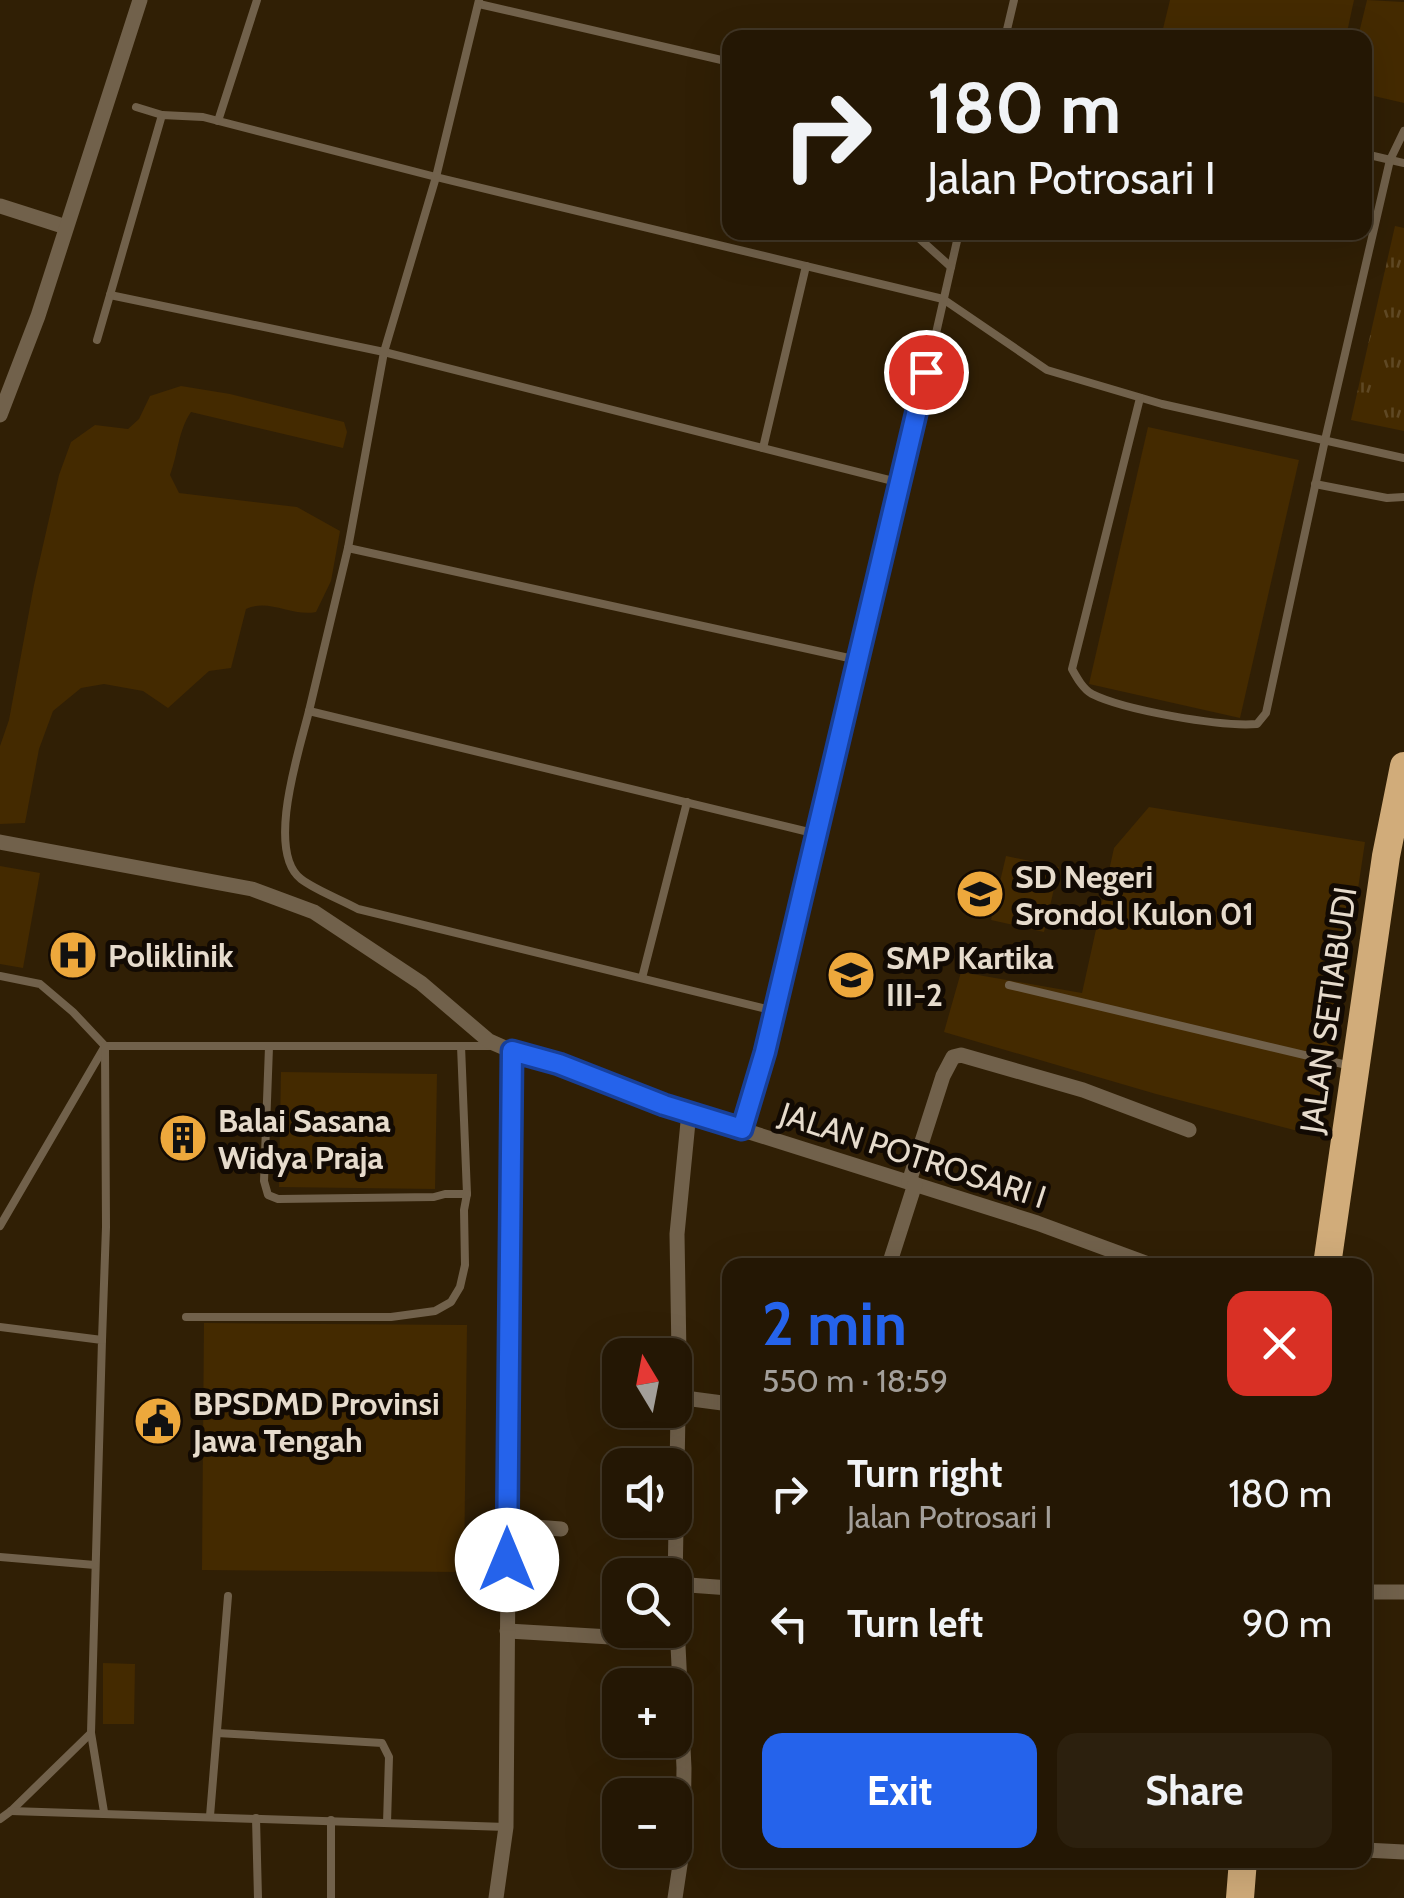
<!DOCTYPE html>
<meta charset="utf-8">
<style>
:root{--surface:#241704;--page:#2c200e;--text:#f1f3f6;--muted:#a39f9a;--line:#413626;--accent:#2563eb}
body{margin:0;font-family:Cabin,sans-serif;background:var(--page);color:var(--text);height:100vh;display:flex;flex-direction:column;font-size:38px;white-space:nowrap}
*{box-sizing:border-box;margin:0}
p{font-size:32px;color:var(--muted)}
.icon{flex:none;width:55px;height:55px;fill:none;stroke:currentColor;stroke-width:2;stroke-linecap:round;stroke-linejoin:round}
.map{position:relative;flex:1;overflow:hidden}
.panel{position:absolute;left:722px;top:1258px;width:650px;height:610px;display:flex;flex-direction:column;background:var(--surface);border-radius:20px;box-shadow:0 10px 40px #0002,0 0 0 2px var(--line)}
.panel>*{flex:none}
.hud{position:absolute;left:722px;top:30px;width:650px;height:210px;border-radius:20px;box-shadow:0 10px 40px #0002,0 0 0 2px var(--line);background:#241704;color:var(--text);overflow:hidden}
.needle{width:65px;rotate:350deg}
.controls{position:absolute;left:602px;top:1338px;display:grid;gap:20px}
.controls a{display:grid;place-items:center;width:90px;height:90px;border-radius:20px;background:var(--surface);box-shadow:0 10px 40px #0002,0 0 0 2px var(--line);font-size:50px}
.pin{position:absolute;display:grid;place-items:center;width:85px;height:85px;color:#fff;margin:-42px;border:5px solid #fff;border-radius:50%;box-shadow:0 2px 10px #0007}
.me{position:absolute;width:110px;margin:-55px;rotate:0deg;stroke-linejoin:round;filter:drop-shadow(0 0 8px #0008)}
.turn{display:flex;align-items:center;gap:35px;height:210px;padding:0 40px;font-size:45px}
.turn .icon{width:130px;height:130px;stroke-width:2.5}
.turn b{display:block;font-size:70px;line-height:85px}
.round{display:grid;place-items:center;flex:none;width:105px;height:105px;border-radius:20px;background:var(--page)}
.headline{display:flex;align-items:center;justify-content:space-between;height:170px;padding:0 40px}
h1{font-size:60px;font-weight:800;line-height:75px;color:var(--accent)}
.action{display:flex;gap:20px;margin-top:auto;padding:20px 40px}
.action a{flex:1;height:115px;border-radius:20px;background:var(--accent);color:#fff;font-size:40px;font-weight:800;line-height:115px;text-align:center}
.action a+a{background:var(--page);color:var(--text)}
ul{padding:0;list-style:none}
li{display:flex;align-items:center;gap:30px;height:130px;padding:0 40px}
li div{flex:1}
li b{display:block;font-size:38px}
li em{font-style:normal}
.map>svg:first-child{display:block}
</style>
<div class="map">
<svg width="1404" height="1898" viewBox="0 0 1404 1898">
<defs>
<pattern id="park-tufts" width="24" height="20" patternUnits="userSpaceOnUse" patternTransform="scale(2.5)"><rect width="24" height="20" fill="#442a00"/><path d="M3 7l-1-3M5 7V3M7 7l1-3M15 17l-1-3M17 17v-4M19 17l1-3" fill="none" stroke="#5f4824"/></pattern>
</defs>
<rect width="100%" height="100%" fill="#301f05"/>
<g fill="#442a00">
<polygon points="1170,0 1354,0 1346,37 1161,37"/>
<polygon points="1367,0 1404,2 1404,103 1365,94 1365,38 1358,37"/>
<path d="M181 386 230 394 344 422 347 432 343 448 191 412C178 431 178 454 170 475L179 493 297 507 340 531 331 581 316 612C292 617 269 598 246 609L231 668 209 671 168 708 143 691 104 684 81 688 53 711 39 749 25 823 0 824V746L9 720 34 585 59 475 71 442 95 425 128 429 139 419 150 396Z"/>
<polygon points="1148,427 1299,460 1240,718 1089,684"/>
<polygon points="1149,807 1365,842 1321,1137 1156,1094 944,1032 961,972 1082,993 1114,848"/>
<polygon points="1006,856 1059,867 1044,932 991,920"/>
<polygon points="0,866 40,873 23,968 0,964"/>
<polygon points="281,1072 437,1074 435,1189 279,1187"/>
<polygon points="204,1323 467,1325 464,1572 202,1570"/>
<polygon points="103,1663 135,1664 134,1724 103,1724"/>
</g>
<polygon fill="url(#park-tufts)" points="1395,226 1404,228 1404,431 1351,420"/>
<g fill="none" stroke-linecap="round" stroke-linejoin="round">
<g stroke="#71614b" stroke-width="8">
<polyline points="479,4 730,62"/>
<polyline points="1005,38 1014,0"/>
<polyline points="136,107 162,115"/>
<polyline points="218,121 257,0"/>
<polyline points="1365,154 1404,163"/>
<polyline points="912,232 951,267"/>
<polyline points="110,295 384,352 901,483"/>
<polyline points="97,340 162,115 203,117 436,177 943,299 1047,370 1162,404 1404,458"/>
<path d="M1140 398 1072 669C1077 678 1083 689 1092 694 1124 710 1220 727 1257 724L1266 713 1325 440 1390 160 1404 131"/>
<polyline points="763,448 806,266"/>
<polyline points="1315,484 1387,498 1404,497"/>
<polyline points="348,548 858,660"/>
<polyline points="309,711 348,548 384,352 436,177 479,0"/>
<polyline points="0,976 40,984 73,1012 105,1046 0,1226"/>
<polyline points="642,978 687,802"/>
<polyline points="1009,985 1351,1066"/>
<path d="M775 1011 358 909C340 899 317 891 301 879 265 851 300 748 309 711L817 834"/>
<polyline points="269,1047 264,1181 268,1195 278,1199 434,1197 445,1194 467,1194 461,1046"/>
<polyline points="742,1129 765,1052 897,505 959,232"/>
<polyline points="186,1317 391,1317 435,1311 451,1302 460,1287 465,1265 464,1210 467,1194"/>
<polyline points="0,1327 102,1340 91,1733 11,1811 0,1819"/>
<polyline points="102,1340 106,1227 105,1046 491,1046"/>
<polyline points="0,1557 95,1565"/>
<polyline points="91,1733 104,1812"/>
<polyline points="217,1733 382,1743 389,1757 387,1823"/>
<polyline points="11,1811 506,1827"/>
<polyline points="210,1816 228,1596"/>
<polyline points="256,1818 258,1898"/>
<polyline points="331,1820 331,1898"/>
</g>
<g stroke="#71614b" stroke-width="15">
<polyline points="0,206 66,227"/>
<polyline points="0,415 38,316 140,0"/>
<polyline points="0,842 252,889 314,912 421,983 489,1041 512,1051 559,1064 664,1105 1037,1223 1151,1265"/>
<polyline points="909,1182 943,1076 953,1057 961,1055 1083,1090 1189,1130"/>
<polyline points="889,1265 915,1184"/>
<polyline points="677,1397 730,1404"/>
<polyline points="508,1525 561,1529"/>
<polyline points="675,1584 730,1588"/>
<polyline points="1365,1592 1404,1592"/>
<polyline points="507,1631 679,1641"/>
<polyline points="1365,1850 1404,1852"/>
<polyline points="496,1898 506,1827 512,1051"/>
<polyline points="675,1898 683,1845 684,1768 675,1584 679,1355 677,1234 689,1112"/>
</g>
<g stroke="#d1ac7a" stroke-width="28">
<polyline points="1327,1265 1386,856 1404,766"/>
<polyline points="1240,1898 1243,1860"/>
</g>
</g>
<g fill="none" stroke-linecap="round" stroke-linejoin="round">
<g stroke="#184099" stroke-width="25">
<polyline id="route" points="507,1560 512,1051 559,1064 664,1105 742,1129 765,1052 926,372"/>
</g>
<use href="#route" stroke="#2563eb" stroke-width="18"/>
</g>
<defs>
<g id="school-disc" transform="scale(2.5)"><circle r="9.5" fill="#eda83c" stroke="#120a03"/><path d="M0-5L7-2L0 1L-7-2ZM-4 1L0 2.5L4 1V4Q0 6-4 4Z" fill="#111"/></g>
<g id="hospital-disc" transform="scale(2.5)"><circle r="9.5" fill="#eda83c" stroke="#120a03"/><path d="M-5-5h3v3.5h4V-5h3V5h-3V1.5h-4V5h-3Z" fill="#111"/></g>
<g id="building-disc" transform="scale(2.5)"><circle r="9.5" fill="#eda83c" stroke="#120a03"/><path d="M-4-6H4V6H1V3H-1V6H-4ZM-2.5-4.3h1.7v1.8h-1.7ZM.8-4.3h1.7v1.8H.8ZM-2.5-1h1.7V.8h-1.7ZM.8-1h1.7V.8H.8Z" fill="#111"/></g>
<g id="civic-disc" transform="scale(2.5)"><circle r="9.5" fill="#eda83c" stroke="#120a03"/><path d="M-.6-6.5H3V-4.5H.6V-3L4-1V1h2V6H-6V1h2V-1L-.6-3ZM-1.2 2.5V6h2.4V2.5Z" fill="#111"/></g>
</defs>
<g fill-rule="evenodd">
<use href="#school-disc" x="980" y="894"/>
<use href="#hospital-disc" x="73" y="955"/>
<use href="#school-disc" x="851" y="975"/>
<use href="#building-disc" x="183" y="1138"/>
<use href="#civic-disc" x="158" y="1421"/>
</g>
<g text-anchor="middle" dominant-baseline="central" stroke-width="10" stroke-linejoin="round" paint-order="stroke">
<g font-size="32" font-weight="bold" fill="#e6dbcc" stroke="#120a03" text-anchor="start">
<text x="1015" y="876">SD Negeri<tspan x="1015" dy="37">Srondol Kulon 01</tspan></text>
<text x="108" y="955">Poliklinik</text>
<text x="886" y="957">SMP Kartika<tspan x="886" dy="37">III-2</tspan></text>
<text x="218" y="1120">Balai Sasana<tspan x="218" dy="37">Widya Praja</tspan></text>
<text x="193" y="1403">BPSDMD Provinsi<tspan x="193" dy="37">Jawa Tengah</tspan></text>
</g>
<g font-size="32" fill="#e6dbcc" stroke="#120a03">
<text transform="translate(1328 1010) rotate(-82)">JALAN SETIABUDI</text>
<text transform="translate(913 1155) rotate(18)">JALAN POTROSARI I</text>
</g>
</g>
</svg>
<div class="controls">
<a><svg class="needle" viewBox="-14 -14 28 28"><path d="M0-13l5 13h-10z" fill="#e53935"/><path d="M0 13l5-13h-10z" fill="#a39f9a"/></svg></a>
<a><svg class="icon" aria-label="sound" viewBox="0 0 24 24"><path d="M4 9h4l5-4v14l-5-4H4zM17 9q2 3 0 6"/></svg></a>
<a><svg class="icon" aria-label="search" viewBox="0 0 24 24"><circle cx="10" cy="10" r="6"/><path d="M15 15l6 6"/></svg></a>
<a>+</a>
<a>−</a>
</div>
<div class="pin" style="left:926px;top:372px;background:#d93025"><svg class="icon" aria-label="arrive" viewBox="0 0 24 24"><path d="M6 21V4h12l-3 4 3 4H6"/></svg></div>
<svg class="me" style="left:507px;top:1560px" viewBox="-20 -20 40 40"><circle r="19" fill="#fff"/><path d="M0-13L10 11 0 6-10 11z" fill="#2563eb"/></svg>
<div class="hud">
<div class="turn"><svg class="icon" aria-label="right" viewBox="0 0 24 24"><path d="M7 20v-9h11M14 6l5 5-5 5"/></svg><div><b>180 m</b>Jalan Potrosari I</div></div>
</div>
<section class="panel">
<div class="headline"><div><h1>2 min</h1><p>550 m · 18:59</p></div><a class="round" style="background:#d93025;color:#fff"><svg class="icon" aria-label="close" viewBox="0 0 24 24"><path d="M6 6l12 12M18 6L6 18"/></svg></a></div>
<ul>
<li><svg class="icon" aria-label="right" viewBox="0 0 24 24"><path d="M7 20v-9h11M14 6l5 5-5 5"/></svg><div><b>Turn right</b><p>Jalan Potrosari I</p></div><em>180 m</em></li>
<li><svg class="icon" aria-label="left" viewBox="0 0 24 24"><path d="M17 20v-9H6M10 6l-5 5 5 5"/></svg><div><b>Turn left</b></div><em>90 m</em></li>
</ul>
<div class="action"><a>Exit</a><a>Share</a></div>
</section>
</div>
